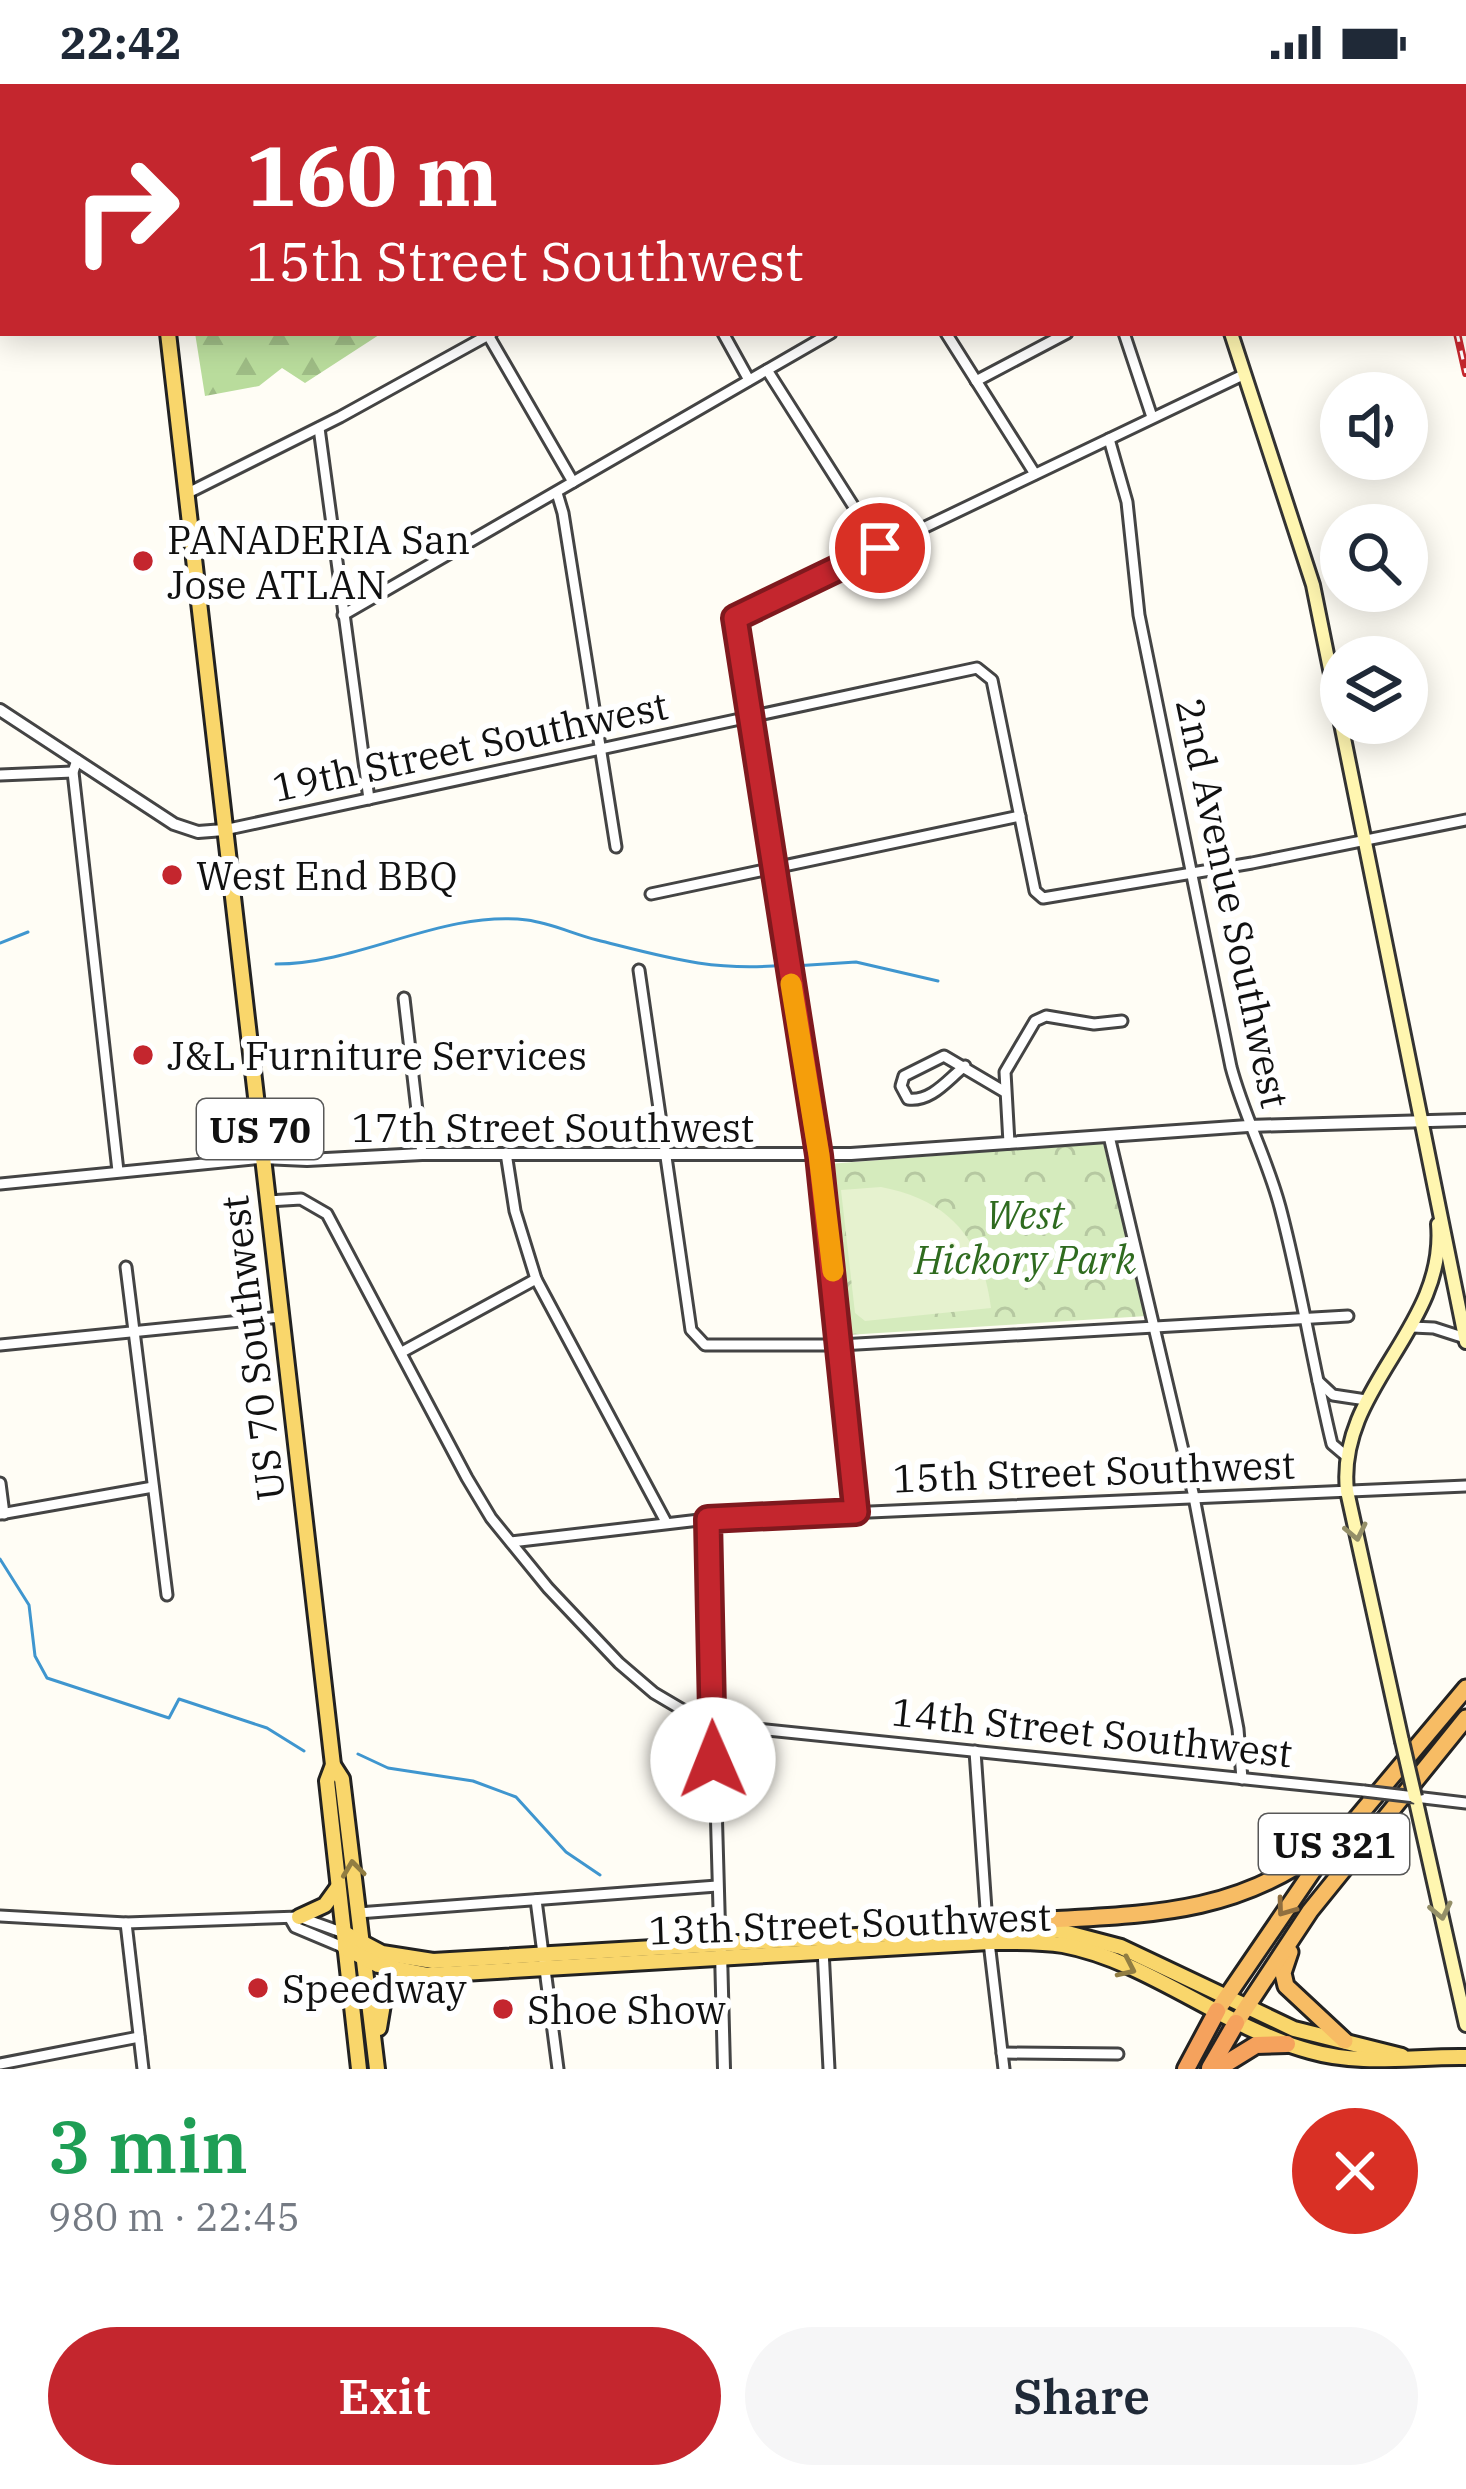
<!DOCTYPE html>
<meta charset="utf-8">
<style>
:root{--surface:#fff;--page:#f6f6f7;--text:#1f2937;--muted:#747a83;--accent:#c4262e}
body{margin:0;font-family:"IBM Plex Serif",serif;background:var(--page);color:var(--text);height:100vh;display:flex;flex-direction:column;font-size:45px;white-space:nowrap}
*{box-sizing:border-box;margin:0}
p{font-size:39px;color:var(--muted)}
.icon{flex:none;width:66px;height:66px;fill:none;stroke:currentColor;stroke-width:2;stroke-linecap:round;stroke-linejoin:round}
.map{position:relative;height:1985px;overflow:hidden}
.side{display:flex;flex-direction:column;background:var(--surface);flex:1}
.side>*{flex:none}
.banner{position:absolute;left:0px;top:0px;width:1467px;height:252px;box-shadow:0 6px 30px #0003;background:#c4262e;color:#fff;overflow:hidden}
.tools{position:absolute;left:1320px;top:288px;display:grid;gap:24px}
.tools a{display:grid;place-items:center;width:108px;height:108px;border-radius:50%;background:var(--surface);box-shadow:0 6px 30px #0003;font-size:60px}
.pin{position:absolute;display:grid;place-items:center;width:102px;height:102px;color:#fff;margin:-51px;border:6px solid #fff;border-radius:50%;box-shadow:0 3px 12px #0007}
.me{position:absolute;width:132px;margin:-66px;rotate:359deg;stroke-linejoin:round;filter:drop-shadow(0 0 9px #0008)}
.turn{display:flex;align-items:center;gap:42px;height:252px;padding:0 48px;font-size:54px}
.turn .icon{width:156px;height:156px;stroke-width:2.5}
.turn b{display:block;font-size:84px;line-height:102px}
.round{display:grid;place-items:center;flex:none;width:126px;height:126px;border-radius:63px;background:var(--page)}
.head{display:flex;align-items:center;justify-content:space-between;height:204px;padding:0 48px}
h1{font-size:72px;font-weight:600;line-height:90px;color:#1e9e55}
.cta{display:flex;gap:24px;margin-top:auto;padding:24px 48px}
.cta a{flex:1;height:138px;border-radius:72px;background:var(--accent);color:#fff;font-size:48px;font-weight:600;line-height:138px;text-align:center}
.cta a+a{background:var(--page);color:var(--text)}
.status{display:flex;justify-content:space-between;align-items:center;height:84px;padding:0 60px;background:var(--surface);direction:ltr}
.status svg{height:33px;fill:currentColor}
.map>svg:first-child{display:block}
</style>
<div class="status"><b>22:42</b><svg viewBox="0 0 49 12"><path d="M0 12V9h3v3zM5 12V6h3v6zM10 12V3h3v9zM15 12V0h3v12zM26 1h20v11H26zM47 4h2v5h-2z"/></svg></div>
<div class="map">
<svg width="1466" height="1985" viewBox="0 0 1466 1985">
<defs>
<pattern id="forest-firs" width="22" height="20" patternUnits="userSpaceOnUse" patternTransform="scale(3)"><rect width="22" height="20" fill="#b9dc9c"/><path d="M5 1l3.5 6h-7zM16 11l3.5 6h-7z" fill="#9ebc85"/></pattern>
<pattern id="park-crowns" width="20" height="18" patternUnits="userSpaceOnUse" patternTransform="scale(3)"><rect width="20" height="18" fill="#d5ebbd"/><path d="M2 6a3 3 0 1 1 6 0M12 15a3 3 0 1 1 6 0" fill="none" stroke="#b6c8a1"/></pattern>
</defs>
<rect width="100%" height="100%" fill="#fffdf5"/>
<g fill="url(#forest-firs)">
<rect x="522" y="0" width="327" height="3"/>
<polygon points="195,249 382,249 305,299 282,284 259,302 205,312"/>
</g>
<polygon fill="url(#park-crowns)" points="1103,1059 1147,1232 847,1251 828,1080"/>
<path fill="#e6f2cf" d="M881 1103C950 1116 982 1155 991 1224L865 1237 855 1229 841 1106Z"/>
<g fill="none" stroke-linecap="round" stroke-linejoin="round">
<g stroke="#3f96cf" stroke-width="3">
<polyline points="0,859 28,848"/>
<path d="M276 880C361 880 441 826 527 836 551 839 573 850 597 856 665 873 713 888 784 881"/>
<polyline points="794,882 856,878 938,897"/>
<polyline points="0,1475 29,1521 35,1572 47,1594 169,1634 179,1615 267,1644 304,1667"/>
<polyline points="358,1670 388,1684 473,1697 516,1713 566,1768 600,1791"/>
</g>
<g stroke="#444" stroke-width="15">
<g id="minor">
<polyline points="1019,0 1055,3"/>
<polyline points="1418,0 1419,3"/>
<polyline points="955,3 969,0"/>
<polyline points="1199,3 1213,0"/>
<polyline points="1464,210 1466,219"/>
<polyline points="723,249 749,296"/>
<polyline points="946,249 1035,390"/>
<polyline points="1124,249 1152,333"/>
<polyline points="488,251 573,398"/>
<polyline points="767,286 880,464"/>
<polyline points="976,297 1067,249"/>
<polyline points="319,344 369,715"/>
<path d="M1109 355 1127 418 1139 531 1231 983C1244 1032 1267 1074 1280 1123 1301 1202 1313 1282 1332 1360L1345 1371"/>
<polyline points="557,409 563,429 616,763"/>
<polyline points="186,410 340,333 492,249"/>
<polyline points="343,531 831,249"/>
<polyline points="77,676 73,688 118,1087"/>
<polyline points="0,691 73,688"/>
<polyline points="224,746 977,584 992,596 1035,807 1043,814 1252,779 1466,736"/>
<polyline points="651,810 1020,732"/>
<polyline points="639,886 691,1246 705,1261 840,1261 1348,1232"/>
<polyline points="404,914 422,1070"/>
<path d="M965 982C948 995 932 1018 908 1015L901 1002 904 992 944 972 1005 1008"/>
<polyline points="1109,1052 1194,1413 1238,1645 1242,1695"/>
<polyline points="1009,1059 1005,988 1035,937 1046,932 1094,940 1122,937"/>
<polyline points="506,1069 515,1127 536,1195 666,1438"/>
<polyline points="0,1100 263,1074"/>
<polyline points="268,1117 301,1115 327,1130 467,1394 491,1434 548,1504 619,1579 654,1609 693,1632 737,1643 1364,1707"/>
<polyline points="126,1183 167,1511"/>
<polyline points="1412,1243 1434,1244 1465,1254"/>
<polyline points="0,1261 281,1233"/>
<polyline points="402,1268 536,1195"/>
<polyline points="1318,1297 1333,1311 1366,1316"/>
<polyline points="0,1399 4,1430"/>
<polyline points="857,1428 819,1071 735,534 1245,290"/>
<polyline points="0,1430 153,1403"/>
<polyline points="708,1435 720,1860"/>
<polyline points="511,1458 708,1435 1466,1402"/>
<polyline points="975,1667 987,1840"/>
<polyline points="1415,1713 1466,1719"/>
<polyline points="536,1816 558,1985"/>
<polyline points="358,1829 717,1802"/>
<polyline points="0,1832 126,1839 299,1833 344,1849"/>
<polyline points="291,1836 295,1843 345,1864"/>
<polyline points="126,1839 143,1985"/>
<polyline points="989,1858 1004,1985"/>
<polyline points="823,1865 829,1985"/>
<polyline points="1002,1969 1118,1970"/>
<polyline points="0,1980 139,1953"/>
</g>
</g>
<g stroke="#444" stroke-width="16">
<g id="tertiary">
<polyline points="0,626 174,740 198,748 224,746"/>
<polyline points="263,1074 307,1076 422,1070 851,1070 1248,1042 1466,1036"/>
<polyline points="721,1868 724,1985"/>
</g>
</g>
<g stroke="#333" stroke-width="18">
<g id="secondary">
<polyline points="1150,0 1150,3"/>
<polyline points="1231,249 1313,501 1466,1258"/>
<path d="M1402 1657 1347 1407C1336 1304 1447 1244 1438 1140"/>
<polyline points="1415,1713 1466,1941"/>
</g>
</g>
<g stroke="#222" stroke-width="20">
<g id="primary">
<polyline points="136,0 136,3"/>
<polyline points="168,249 333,1681 342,1695 377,1985"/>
<polyline points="333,1681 327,1697 359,1985"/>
<polyline points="299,1833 325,1821 338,1803"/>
<polyline points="344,1849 382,1869 433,1877 958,1846 1056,1846 1121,1863 1294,1945 1402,1972"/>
<path d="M345 1864 378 1881 428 1891 989 1858C1013 1858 1039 1857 1063 1861 1149 1877 1224 1944 1310 1967 1362 1982 1413 1972 1466 1973"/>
<polyline points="379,1944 384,1914 399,1902 426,1892"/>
</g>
</g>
<g stroke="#222" stroke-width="21">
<g id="trunk">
<path d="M958 1846C987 1837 1019 1838 1050 1836 1152 1830 1237 1829 1323 1764"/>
<polyline points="1290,1868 1283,1889 1286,1902 1345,1957"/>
<polyline points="1217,1927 1314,1785 1466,1604"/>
<polyline points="1236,1939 1310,1827 1466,1634"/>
</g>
</g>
<g stroke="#222" stroke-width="22">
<g id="motorway">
<polyline points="1210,1984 1236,1939"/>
<polyline points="1186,1985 1217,1927"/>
<polyline points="1217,1985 1256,1961 1287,1960"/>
</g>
</g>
<use href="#minor" stroke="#fff" stroke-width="9"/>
<use href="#tertiary" stroke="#fff" stroke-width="10"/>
<use href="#secondary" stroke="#fff6b0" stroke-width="12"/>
<use href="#primary" stroke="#f9d66b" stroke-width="14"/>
<use href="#trunk" stroke="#f7bc64" stroke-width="15"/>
<use href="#motorway" stroke="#f5a25d" stroke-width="16"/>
<g stroke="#c4262e" stroke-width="8">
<g id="rail">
<polyline points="1402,0 1402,3"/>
<polyline points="1457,249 1466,289"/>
</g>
</g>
<use href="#rail" stroke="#fff" stroke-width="3" stroke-dasharray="9" stroke-linecap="butt"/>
<g stroke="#444" stroke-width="15" stroke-linecap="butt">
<polyline id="minor-bridge" points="1364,1707 1415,1713"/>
</g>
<g stroke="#333" stroke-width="18" stroke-linecap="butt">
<polyline id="secondary-bridge" points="1402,1657 1415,1713"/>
</g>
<use href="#minor-bridge" stroke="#fff" stroke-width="9"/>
<use href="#secondary-bridge" stroke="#fff6b0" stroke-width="12"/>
</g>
<defs><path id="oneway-chevron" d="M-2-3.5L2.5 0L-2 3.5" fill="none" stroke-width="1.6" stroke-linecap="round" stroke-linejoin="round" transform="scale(3)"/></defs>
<g stroke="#948f68">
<use href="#oneway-chevron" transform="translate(1356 1448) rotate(78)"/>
<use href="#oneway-chevron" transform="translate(1441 1827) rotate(78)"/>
</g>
<g stroke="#917d42">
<use href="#oneway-chevron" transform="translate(353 1785) rotate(-97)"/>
<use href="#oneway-chevron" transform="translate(1127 1884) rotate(25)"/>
</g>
<use stroke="#906f3f" href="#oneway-chevron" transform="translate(1285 1824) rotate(126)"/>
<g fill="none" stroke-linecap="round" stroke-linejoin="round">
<g stroke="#7f191e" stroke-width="30">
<polyline id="route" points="713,1676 708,1435 856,1428 819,1071 735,534 880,464"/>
</g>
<use href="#route" stroke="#c4262e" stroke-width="21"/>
<polyline stroke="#f59e0b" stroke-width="21" points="791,900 819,1071 833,1187"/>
</g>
<g fill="#c4262e" stroke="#fff" stroke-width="4.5">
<circle cx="143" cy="477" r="12"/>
<circle cx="172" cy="791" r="12"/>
<circle cx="143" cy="971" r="12"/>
<circle cx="258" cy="1904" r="12"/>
<circle cx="503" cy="1925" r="12"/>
</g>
<g text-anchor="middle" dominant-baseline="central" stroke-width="12" stroke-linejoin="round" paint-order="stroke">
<g fill="#fff" stroke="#585858" stroke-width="3">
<rect x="197" y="1015" width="126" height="60" rx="9"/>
<rect x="1259" y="1730" width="150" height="60" rx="9"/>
</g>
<g font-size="36" font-weight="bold" fill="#111">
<text x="260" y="1045">US 70</text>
<text x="1334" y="1760">US 321</text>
</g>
<g font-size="39" fill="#111" stroke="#fff" text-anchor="start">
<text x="167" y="455">PANADERIA San<tspan x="167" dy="45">Jose ATLAN</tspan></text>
<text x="196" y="791">West End BBQ</text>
<text x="167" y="971">J&amp;L Furniture Services</text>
<text x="282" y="1904">Speedway</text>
<text x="527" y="1925">Shoe Show</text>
</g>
<g font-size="39" fill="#111" stroke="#fff">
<text transform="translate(470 662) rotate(-12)">19th Street Southwest</text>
<text transform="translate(1233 819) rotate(78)">2nd Avenue Southwest</text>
<text x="553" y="1043">17th Street Southwest</text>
<text transform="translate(252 1264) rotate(-97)">US 70 Southwest</text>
<text transform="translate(1094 1387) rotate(-2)">15th Street Southwest</text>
<text transform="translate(1092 1648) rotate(6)">14th Street Southwest</text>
<text transform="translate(850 1839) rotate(-2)">13th Street Southwest</text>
</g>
<g font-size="39" font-style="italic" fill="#2f6b1f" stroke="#fff">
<text x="1025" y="1130">West<tspan x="1025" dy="45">Hickory Park</tspan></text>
</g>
</g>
</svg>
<div class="tools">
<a><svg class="icon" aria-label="sound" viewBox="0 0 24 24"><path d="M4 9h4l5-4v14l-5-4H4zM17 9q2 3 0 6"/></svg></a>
<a><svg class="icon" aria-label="search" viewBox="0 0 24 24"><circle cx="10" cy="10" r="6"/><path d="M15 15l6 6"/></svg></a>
<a><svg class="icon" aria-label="layers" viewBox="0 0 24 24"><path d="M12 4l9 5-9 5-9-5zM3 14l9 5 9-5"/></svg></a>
</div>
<div class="pin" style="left:880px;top:464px;background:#d93025"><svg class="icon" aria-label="arrive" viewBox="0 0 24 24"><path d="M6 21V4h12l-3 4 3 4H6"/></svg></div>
<svg class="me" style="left:713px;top:1676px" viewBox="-20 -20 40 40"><circle r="19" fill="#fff"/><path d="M0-13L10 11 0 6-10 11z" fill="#c4262e"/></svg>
<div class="banner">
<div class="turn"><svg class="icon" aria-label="right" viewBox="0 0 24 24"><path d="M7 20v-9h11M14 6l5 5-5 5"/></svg><div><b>160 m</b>15th Street Southwest</div></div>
</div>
</div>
<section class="side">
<div class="head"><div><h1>3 min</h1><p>980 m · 22:45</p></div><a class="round" style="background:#d93025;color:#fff"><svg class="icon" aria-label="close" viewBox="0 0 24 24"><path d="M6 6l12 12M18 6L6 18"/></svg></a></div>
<div class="cta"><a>Exit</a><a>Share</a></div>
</section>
